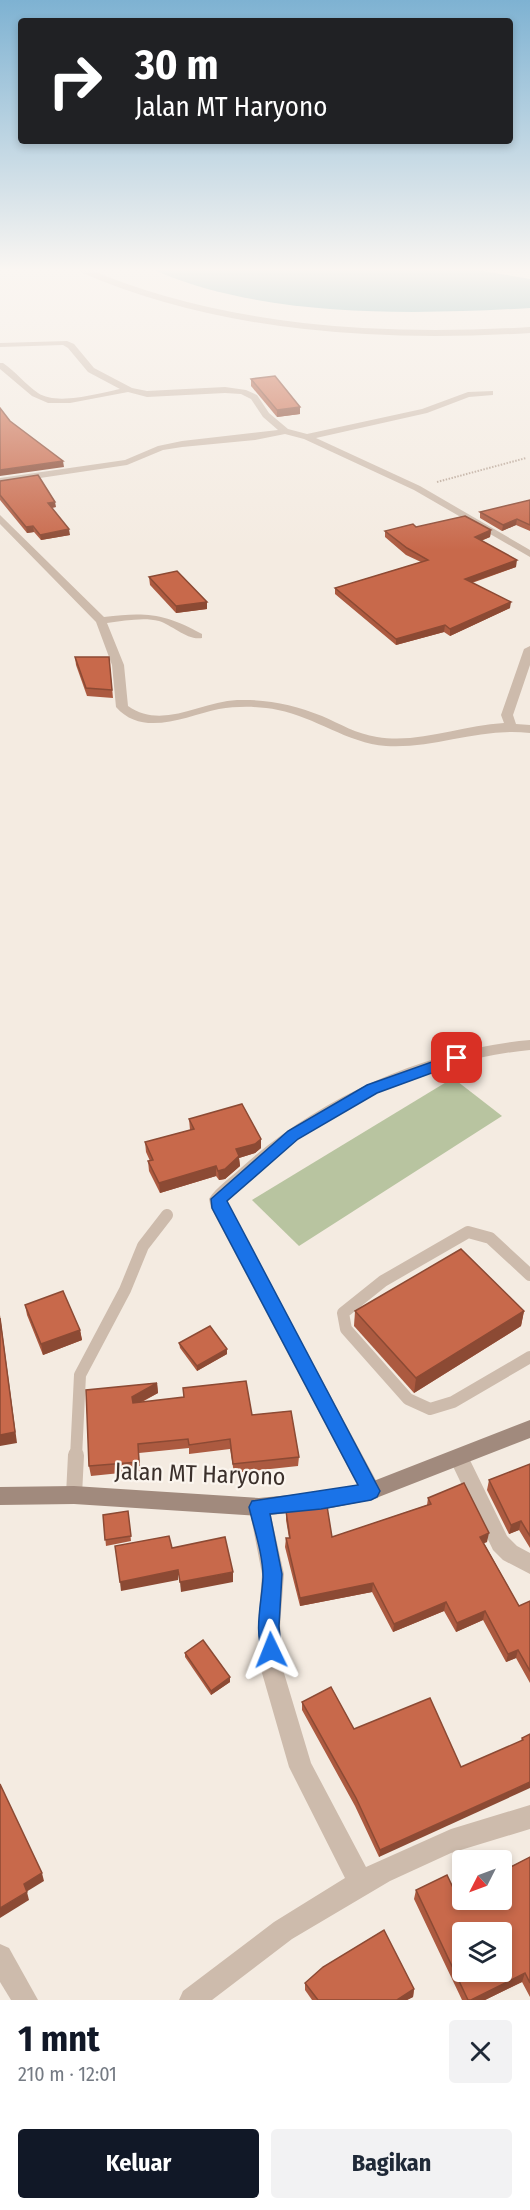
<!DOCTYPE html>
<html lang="id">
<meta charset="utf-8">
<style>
:root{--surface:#fff;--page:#f2f2f3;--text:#1f2937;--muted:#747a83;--accent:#111827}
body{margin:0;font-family:"Fira Sans Condensed",sans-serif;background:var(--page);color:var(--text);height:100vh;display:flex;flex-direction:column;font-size:22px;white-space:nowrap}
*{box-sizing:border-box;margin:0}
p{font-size:20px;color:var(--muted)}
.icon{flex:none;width:33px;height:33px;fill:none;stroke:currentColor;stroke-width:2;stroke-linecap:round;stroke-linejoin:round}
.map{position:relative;height:2000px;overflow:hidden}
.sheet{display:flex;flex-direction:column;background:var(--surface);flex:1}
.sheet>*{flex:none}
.hud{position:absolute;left:18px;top:18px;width:495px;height:126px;border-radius:6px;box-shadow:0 3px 9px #0003;background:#202124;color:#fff;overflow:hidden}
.needle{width:39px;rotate:228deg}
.fabs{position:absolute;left:452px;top:1850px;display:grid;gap:12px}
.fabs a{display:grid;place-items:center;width:60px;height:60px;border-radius:6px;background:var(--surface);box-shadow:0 3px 9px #0003;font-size:30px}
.pin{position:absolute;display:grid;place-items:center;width:51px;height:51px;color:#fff;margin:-26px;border-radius:12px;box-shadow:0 3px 9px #0006}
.me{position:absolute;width:66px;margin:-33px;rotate:358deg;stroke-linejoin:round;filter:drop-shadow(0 0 4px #0008)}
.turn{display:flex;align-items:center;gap:21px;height:126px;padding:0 18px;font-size:27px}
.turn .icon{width:78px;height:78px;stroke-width:2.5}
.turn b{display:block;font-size:42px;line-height:51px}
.round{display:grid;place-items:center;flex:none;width:63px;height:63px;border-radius:6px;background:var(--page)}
.headline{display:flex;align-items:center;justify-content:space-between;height:102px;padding:0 18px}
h1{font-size:36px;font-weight:700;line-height:45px;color:var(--accent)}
.action{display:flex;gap:12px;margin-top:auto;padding:12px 18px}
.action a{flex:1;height:69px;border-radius:6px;background:var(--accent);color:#fff;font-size:24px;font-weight:700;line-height:69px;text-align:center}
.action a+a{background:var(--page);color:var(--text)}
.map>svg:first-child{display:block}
</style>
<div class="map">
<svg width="530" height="2000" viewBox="0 0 530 2000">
<rect width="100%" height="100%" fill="#f4ebe1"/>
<polygon fill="#b8c4a0" points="453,1078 502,1116 299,1246 252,1200"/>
<path fill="#7fb0b2" d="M154 270H478L530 279V308C412 315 263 318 154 270Z"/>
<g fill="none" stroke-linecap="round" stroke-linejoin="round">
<polyline stroke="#b9a596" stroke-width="2" stroke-dasharray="1.5 1.5" stroke-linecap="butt" points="437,482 526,458"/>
<path stroke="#cdbbac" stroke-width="6" d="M83 270C222 330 381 339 530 330"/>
<g stroke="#cdbbac" stroke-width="12">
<polyline points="530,1275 490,1238 468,1232 383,1281 343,1313 346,1329 408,1399 430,1409 453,1402 530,1357"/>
<polyline points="76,1457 80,1375 125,1290 143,1246 167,1215"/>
</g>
<polyline stroke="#cdbbac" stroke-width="16" points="74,1495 76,1455"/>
<g fill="#cdbbac" fill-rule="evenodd">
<path d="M67 341 74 344 94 368 132 388 147 391 225 387 246 390 257 395 269 413 288 429 307 434 422 409 468 392 493 391V395L469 397 427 413 316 438 420 486 530 550V557L414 490 304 439 285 434 255 440 182 447 163 450 127 465 0 484V478L125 460 158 446 182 441 278 430 263 417 251 399 241 394 225 393 147 397 128 392 70 403H48L32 396 0 369V363H3C16 372 25 384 38 393 57 406 100 393 120 389L88 372 68 348 63 345 0 347V343Z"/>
<path d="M0 515 104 617C145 612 164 613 202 634V638C188 641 172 625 159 621 143 617 124 621 107 623L124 665 128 706C162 730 200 702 237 700 267 699 295 705 322 716 340 724 357 734 377 737 420 744 461 725 504 723L501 715 524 649 530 646V665L513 715 516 724 530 725V733C480 727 435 749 386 746 347 743 315 717 278 710 259 706 238 706 219 709 186 716 143 738 116 707L112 665 96 622 0 524Z"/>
<path d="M530 1040V1050C443 1058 355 1096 286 1149 265 1165 246 1183 227 1201L229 1208 378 1484 381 1491 378 1498 371 1500 364 1498 211 1208 209 1199C216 1187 232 1177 242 1167 320 1097 426 1049 530 1040Z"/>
<polygon points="459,1449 466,1452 507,1536 517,1546 530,1553 530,1574 503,1560 493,1550 449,1458 452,1452"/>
<polygon points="259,1498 266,1500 269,1507 284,1574 280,1626 284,1673 311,1763 366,1867 451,1829 530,1805 530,1829 451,1853 390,1881 292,1939 212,2000 179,2000 183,1991 274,1922 345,1878 289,1767 262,1673 258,1626 262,1574 249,1507 252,1500"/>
<polygon points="0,1944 9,1948 38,2000 11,2000 0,1982"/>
</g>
<polygon fill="#a18a7d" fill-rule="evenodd" points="530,1420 530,1438 371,1500 321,1510 259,1516 74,1504 0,1505 0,1487 74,1486 259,1498 321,1492 371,1482"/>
</g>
<g fill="#ac5a40">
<polygon points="251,379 300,407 300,414 277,417 251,386"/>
<polygon points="0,481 56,507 52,508 70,535 41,540 34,532 27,533 0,500"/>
<polygon points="530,500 530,531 516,525 502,531 480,518 480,512"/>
<polygon points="416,527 491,530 490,537 481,541 516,567 472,583 510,608 450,636 444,632 396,645 335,594 335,588 421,562 406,555 385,537 385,531"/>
<polygon points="149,577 207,602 207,609 176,613 150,585"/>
<polygon points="75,657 109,657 113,698 87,696 76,665"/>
<polygon points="189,1119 261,1148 255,1153 239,1158 240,1166 225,1179 219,1180 216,1176 160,1193 149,1171 148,1161 150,1161 146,1152 145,1142 190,1130"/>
<polygon points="25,1305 80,1330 82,1340 43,1355 27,1315"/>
<polygon points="355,1311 524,1311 521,1326 414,1393 354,1326"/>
<polygon points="179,1343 227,1349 227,1354 197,1371 180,1348"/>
<polygon points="246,1381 252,1415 291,1411 299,1457 298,1466 234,1473 230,1449 189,1454 189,1448 139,1453 140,1471 91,1476 89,1466 86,1390 157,1383 158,1393 142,1402 184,1398 183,1388"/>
<polygon points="530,1464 530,1548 519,1530 509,1534 487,1490 489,1480"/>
<polygon points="428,1498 487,1542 484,1543 519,1606 530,1601 530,1683 516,1658 506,1662 483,1620 456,1632 444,1611 393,1632 372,1592 300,1606 285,1547 286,1538 289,1538 286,1520 286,1511 332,1537 427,1505"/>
<polygon points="128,1511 131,1541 106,1546 103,1515"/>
<polygon points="185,1653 230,1682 211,1695 185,1657"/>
<polygon points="302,1702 354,1729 461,1767 521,1741 522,1738 530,1734 379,1857 355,1806 302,1710"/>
<polygon points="530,1857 530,1997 522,1982 485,2000 462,2000 414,1899 416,1890 456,1894"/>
<polygon points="305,1983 414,1989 413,1997 407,2000 312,2000 305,1990"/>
</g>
<g fill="#8c4a34">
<polygon points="300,407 300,414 277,417 277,410"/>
<polygon points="63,461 64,467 0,476 0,470"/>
<polygon points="55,502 56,507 48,508 48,503"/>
<polygon points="517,519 516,525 502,531 503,525"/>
<polygon points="33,526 34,532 27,533 26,527"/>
<polygon points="69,529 70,535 41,540 40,535"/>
<polygon points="491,530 490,537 475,543 475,537"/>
<polygon points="517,560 516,567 464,585 465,579"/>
<polygon points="207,602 207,609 176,613 176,606"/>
<polygon points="511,602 510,608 450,636 450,629"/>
<polygon points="445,625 444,632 396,645 396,639"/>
<polygon points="261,1139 261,1148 255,1153 239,1158 240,1166 225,1179 219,1180 218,1171 236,1149"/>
<polygon points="216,1166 216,1176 160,1193 159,1183"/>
<polygon points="524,1311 521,1326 414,1393 416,1378"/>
<polygon points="0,1315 17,1443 0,1446"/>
<polygon points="80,1330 82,1340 43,1355 41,1344"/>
<polygon points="227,1349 227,1354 197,1371 197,1366"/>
<polygon points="157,1383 158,1393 133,1406 132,1397"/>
<polygon points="521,1521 519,1530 509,1534 511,1525"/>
<polygon points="489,1533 487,1542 478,1545 480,1537"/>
<polygon points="178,1570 178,1580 121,1591 120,1582"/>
<polygon points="233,1572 233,1582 181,1592 180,1582"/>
<polygon points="373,1583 372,1592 300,1606 300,1598"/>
<polygon points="446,1602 444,1611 393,1632 394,1624"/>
<polygon points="485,1611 483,1620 456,1632 457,1623"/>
<polygon points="518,1650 516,1658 506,1662 508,1654"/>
<polygon points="230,1677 230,1682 211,1695 211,1691"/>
<polygon points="530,1782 530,1788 379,1857 380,1850"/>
<polygon points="42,1873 44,1881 26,1892 24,1884"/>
<polygon points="27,1892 29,1900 0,1918 0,1908"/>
<polygon points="525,1973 522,1982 485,2000 471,2000"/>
<polygon points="414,1989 413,1997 407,2000 397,2000"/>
</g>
<g fill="#c8694b" stroke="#8c4a34" stroke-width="1.5" fill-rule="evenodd">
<polygon points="275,376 300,407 277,410 251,379"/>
<polygon points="0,408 10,421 63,461 0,470"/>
<polygon points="38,475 55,502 48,503 69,529 40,535 33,526 26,527 0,495 0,481"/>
<polygon points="530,500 530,525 517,519 503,525 480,512"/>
<polygon points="465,516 491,530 475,537 517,560 465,579 511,602 450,629 445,625 396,639 335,588 428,560 407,548 385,531 413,524 416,527"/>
<polygon points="177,571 207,602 176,606 149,577"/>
<polygon points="75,657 109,657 112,690 86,688"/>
<polygon points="242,1104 261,1139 255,1144 236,1149 239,1156 225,1169 218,1171 216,1166 159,1183 148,1161 153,1160 145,1142 194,1129 189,1119"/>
<polygon points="461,1249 524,1311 416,1378 355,1311"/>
<polygon points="63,1291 80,1330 41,1344 25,1305"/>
<polygon points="0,1318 15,1432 0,1435"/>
<polygon points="210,1326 227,1349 197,1366 179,1343"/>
<polygon points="246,1381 252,1415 291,1411 299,1457 233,1464 230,1439 189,1445 188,1439 138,1444 139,1462 89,1466 86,1390 157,1383 132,1397 133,1403 184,1397 183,1388"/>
<polygon points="530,1464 530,1536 521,1521 511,1525 489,1480"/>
<polygon points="464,1483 489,1533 480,1537 519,1606 530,1601 530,1671 518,1650 508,1654 485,1611 457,1623 446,1602 394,1624 373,1583 300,1598 286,1538 290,1538 286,1511 327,1506 332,1537 431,1504 428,1498"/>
<polygon points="128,1511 131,1536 105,1540 103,1515"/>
<polygon points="169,1536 172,1548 225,1537 233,1572 180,1582 178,1570 120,1582 115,1546"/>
<polygon points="203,1640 230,1677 211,1691 185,1653"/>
<polygon points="331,1687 354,1729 430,1698 461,1767 523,1740 522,1738 530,1734 530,1782 380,1850 356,1798 302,1702"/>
<polygon points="0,1784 42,1873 24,1884 27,1892 0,1908"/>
<path d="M530 1857V1983L525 1973 471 2000H468L416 1890 447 1875 456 1894 462 1891V1899H501V1872ZM462 1932H501V1971H462Z"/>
<polygon points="384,1930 414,1989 397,2000 318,2000 305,1983 323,1967"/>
</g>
<linearGradient id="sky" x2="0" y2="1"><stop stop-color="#7eb2d2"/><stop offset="0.49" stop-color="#faf6f2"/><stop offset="1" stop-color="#faf6f2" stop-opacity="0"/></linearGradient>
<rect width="530" height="550" fill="url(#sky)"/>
<path fill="#1a73e8" stroke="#114b97" stroke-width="1.5" d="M457 1053 464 1058 462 1062 377 1093 298 1139 227 1201 380 1491 377 1497 371 1500 321 1509 270 1514 282 1574 279 1626 281 1650 278 1657 271 1660 264 1657C253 1632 262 1602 263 1577 263 1554 254 1529 249 1507L252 1501 358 1485 212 1208 211 1199 288 1131 367 1085Z"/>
<g text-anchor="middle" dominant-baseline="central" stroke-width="4.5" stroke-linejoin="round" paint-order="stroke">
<g font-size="24" fill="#3b302b" stroke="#fbf5ee">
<text transform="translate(200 1474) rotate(2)">Jalan MT Haryono</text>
</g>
</g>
</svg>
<div class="fabs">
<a><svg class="needle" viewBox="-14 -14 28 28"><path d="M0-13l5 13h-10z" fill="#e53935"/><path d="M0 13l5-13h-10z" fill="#747a83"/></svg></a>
<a><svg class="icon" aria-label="layers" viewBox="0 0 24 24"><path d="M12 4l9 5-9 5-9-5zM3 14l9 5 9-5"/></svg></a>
</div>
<div class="pin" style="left:457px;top:1058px;background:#d93025"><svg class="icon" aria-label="arrive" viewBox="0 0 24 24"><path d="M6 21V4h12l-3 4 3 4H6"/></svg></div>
<svg class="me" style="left:271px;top:1650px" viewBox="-20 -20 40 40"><path d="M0-17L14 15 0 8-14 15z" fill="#1a73e8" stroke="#fff" stroke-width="4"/></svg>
<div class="hud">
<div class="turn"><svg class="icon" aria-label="right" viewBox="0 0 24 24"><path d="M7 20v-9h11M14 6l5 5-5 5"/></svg><div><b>30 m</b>Jalan MT Haryono</div></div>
</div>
</div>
<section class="sheet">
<div class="headline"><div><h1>1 mnt</h1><p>210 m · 12:01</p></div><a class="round"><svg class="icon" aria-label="close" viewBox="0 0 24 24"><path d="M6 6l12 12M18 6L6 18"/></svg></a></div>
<div class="action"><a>Keluar</a><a>Bagikan</a></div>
</section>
